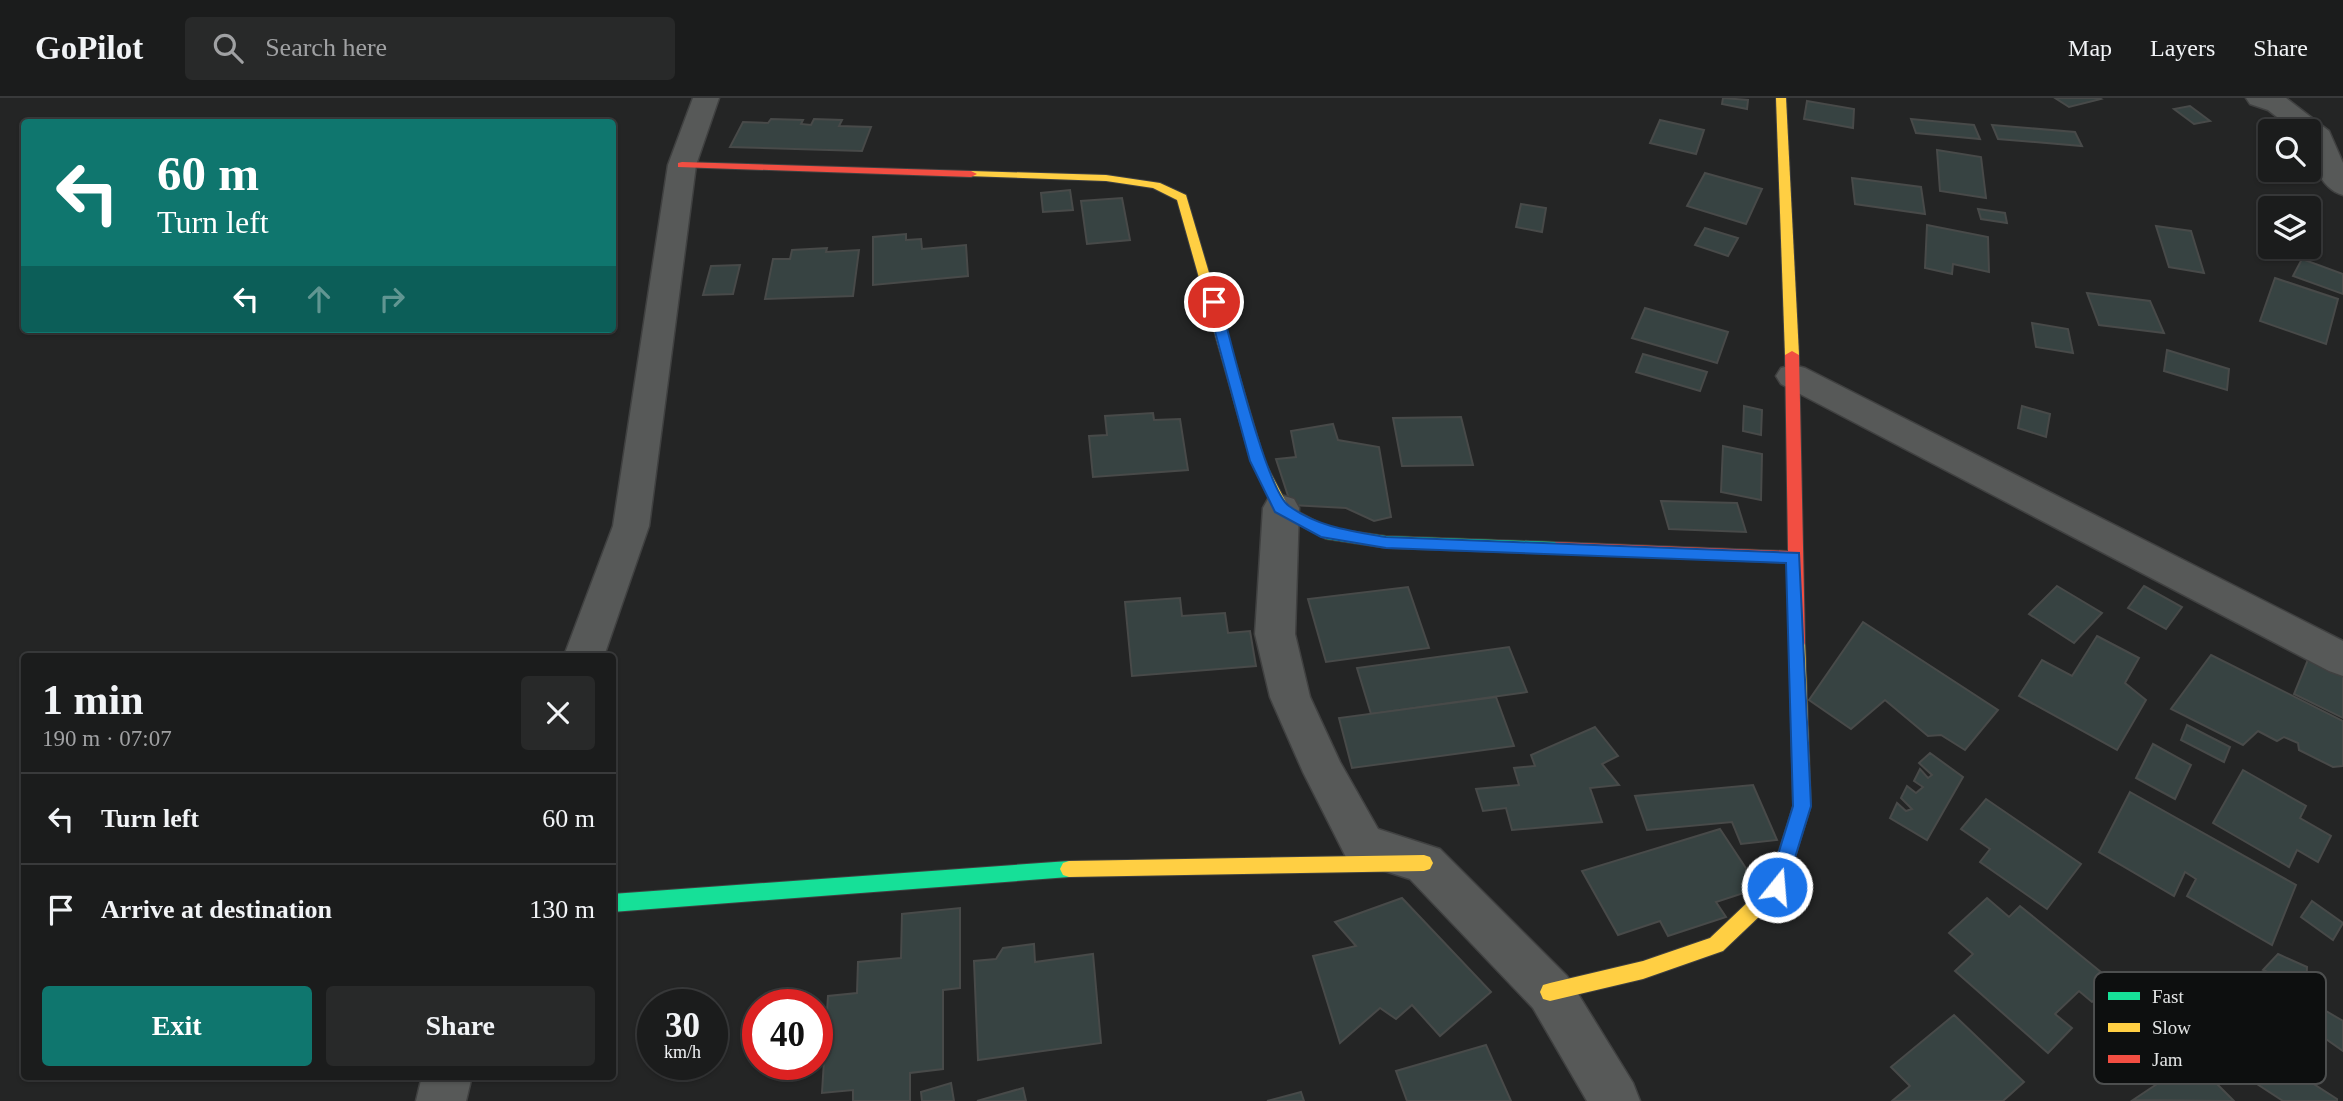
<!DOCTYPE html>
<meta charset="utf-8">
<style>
:root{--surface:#1b1c1c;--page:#282929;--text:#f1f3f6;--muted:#a0a1a3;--line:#393a3b;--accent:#0f766e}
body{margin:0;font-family:Georgia,serif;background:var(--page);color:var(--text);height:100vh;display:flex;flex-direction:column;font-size:26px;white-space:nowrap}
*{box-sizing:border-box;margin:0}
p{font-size:23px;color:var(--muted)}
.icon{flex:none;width:38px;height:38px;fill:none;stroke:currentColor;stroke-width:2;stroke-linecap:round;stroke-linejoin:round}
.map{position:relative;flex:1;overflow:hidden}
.sheet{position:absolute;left:21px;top:555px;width:595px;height:427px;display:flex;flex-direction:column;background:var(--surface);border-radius:7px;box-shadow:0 2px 5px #0004,0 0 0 2px var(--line)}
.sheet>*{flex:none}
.hud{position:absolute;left:21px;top:21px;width:595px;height:214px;border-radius:7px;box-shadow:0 2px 5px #0004,0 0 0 2px var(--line);background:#0f766e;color:#fff;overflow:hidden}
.fabs{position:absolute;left:2258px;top:21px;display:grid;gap:14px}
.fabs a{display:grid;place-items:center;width:63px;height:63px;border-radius:7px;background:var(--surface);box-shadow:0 2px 5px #0004,0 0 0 2px var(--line);font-size:35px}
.speed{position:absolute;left:637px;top:891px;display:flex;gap:14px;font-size:35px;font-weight:700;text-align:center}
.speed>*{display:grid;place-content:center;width:91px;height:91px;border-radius:50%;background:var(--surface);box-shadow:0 2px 5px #0004,0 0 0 2px var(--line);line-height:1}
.speed small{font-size:18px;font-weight:400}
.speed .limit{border:10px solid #d22;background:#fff;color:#111}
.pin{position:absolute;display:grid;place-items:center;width:60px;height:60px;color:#fff;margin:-30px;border:4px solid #fff;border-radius:50%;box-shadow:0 2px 7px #0007}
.me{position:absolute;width:77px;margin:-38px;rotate:17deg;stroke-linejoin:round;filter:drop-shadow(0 0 5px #0008)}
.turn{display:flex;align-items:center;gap:24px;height:147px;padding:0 21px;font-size:32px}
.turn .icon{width:91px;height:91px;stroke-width:2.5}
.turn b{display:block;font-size:49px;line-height:60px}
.lanes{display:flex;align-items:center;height:66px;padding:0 21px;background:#0003;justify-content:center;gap:35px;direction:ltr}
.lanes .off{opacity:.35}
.round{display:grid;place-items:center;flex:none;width:74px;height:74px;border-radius:7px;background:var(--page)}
.summary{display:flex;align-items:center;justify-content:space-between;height:119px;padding:0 21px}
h1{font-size:42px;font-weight:800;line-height:52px}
.button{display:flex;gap:14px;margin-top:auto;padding:14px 21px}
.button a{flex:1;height:80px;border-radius:7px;background:var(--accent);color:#fff;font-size:28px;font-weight:800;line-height:80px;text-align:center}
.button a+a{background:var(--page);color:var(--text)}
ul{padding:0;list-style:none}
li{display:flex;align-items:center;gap:21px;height:91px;padding:0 21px;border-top:2px solid var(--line)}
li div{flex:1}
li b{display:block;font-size:26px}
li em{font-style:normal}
header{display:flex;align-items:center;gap:42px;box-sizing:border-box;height:98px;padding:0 35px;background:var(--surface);border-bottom:2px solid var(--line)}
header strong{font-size:33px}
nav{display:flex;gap:38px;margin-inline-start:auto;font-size:24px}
.search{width:490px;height:63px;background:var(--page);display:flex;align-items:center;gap:18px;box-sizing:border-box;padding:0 24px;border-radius:7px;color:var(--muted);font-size:26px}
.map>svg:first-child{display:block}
</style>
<header>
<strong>GoPilot</strong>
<div class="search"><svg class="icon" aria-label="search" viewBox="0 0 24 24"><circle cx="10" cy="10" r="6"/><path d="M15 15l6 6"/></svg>Search here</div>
<nav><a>Map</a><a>Layers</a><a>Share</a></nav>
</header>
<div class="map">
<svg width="2343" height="1003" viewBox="0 0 2343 1003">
<rect width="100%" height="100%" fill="#242525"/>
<g fill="#374342" stroke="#484a49" stroke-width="2">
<polygon points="1723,0 1748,2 1747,11 1722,6"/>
<polygon points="2055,0 2099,0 2101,1 2069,9"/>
<polygon points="1807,3 1854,11 1853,30 1804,21"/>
<polygon points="2190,8 2210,23 2194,26 2174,11"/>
<polygon points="771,21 803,22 801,26 811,27 814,21 842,22 839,28 871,29 862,53 730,49 743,24 768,25"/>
<polygon points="1911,21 1974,27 1980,41 1916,35"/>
<polygon points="1660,22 1704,32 1696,56 1650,45"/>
<polygon points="1992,27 2075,34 2082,48 1998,41"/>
<polygon points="1937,52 1981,59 1986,100 1940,93"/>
<polygon points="1705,75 1762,91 1746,126 1687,108"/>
<polygon points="1852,80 1921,89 1925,116 1855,106"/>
<polygon points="1070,92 1073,112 1043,114 1041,95"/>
<polygon points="1122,100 1130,142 1087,146 1081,103"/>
<polygon points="1521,106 1546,110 1542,134 1516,129"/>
<polygon points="1978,111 2005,115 2007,125 1981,121"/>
<polygon points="1927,127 1988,139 1989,174 1953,166 1952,176 1925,170"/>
<polygon points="2156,128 2191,133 2204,175 2169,169"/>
<polygon points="1705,130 1738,140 1728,158 1695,147"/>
<polygon points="906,136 906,142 921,141 922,151 966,147 968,178 873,187 873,139"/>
<polygon points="827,150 826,154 859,152 853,198 765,201 773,161 790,161 792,152"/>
<polygon points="2302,161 2343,176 2343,196 2293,178"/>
<polygon points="740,167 733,196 703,197 711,168"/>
<polygon points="2275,180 2338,201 2326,246 2260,223"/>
<polygon points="2087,195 2150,203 2164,235 2099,227"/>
<polygon points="1645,210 1728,234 1717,265 1632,240"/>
<polygon points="2032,225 2068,231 2073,255 2036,249"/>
<polygon points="2167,252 2229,271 2227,292 2164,273"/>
<polygon points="1643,256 1707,274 1700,293 1636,274"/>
<polygon points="1744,308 1762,312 1761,337 1743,333"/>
<polygon points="2022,308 2050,316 2046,339 2018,330"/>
<polygon points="1153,315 1154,322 1180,321 1188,372 1093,379 1089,338 1107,337 1105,318"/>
<polygon points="1461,319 1473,367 1402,368 1393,320"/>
<polygon points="1333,326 1338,342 1379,349 1391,419 1374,423 1346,410 1291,407 1276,361 1296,359 1291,333"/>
<polygon points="1723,348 1762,356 1761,402 1721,394"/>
<polygon points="1661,403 1737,405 1746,434 1669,431"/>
<polygon points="2057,488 2102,515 2074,545 2029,516"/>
<polygon points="2144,488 2182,509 2166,531 2128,510"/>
<polygon points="1408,489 1429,550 1326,564 1308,501"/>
<polygon points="1180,500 1182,518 1225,515 1228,535 1250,533 1256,568 1132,578 1125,504"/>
<polygon points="1863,524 1998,612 1965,652 1941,637 1928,638 1885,602 1851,631 1809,602"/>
<polygon points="2097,538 2139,560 2125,585 2146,602 2117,652 2019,598 2042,562 2072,578"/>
<polygon points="1509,549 1527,594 1371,616 1357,570"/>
<polygon points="2311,554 2343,569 2343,620 2294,596"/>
<polygon points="2211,557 2343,623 2343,668 2333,669 2299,652 2298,645 2284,639 2277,643 2258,633 2243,647 2171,611"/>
<polygon points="1496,599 1514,648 1352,670 1339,620"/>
<polygon points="2187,627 2230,649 2224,664 2181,642"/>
<polygon points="1595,629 1618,658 1602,666 1619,687 1590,690 1602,724 1512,732 1506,710 1483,713 1476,691 1519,687 1514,670 1535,668 1531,657"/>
<polygon points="2153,646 2191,667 2175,701 2136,680"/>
<polygon points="1930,655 1963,679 1927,742 1890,720 1897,705 1906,713 1912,711 1901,700 1907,688 1916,695 1923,689 1914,683 1920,671 1928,680 1932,677 1919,665"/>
<polygon points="2243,672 2306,708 2300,720 2331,738 2318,764 2297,752 2289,769 2213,725"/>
<polygon points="1753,687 1777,742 1741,746 1732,724 1647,732 1635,698"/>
<polygon points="2130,694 2296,787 2272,847 2187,798 2196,781 2185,774 2174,798 2099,754"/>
<polygon points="1986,701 2081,766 2047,811 1980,764 1990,751 1961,731"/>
<polygon points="1720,731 1759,790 1716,804 1726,819 1668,838 1660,823 1618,837 1582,773"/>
<polygon points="1402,800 1491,894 1440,938 1412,907 1396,921 1380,910 1340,945 1313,858 1356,848 1335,824"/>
<polygon points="1987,800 2009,819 2020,808 2112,883 2092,904 2079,893 2055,916 2072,930 2048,955 1955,873 1973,856 1949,835"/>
<polygon points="2312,803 2343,825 2333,842 2301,819"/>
<polygon points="960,810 960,890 943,892 943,971 910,975 910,1003 853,1003 853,992 822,995 828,898 857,895 858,864 901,860 902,816"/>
<polygon points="1034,846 1035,864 1093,856 1101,945 978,962 974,863 996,861 1003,850"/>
<polygon points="2278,856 2307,869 2306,891 2263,872"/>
<polygon points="2248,879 2314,906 2343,923 2343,953 2323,939 2310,970 2248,943 2272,928 2238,895"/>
<polygon points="1954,917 2024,984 2003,1003 1892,1003 1910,988 1891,969"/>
<polygon points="2231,933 2337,1001 2337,1003 2283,1003 2219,961"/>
<polygon points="1486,947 1511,1003 1407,1003 1396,973"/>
<polygon points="2193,962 2234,1003 2133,1002"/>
<polygon points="951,985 954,1003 922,1003 921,994"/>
<polygon points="1023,990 1026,1003 977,1003"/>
<polygon points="1301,994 1304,1003 1267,1003"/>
</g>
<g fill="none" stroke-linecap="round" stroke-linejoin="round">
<g stroke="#404141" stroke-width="3">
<g id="street">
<polygon points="693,0 719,0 696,67 649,428 604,558 564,558 613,428 668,67"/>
<path d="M2246 0H2286L2329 33 2343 65V97C2319 91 2308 56 2308 33H2295L2268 12 2250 6Z"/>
<polygon points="1793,267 1805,270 2343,543 2343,578 2329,573 1781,286 1776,278 1781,270"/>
<polygon points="1281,397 1294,401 1299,410 1295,536 1310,599 1340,664 1378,731 1440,751 1567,878 1633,985 1640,1003 1587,1003 1533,910 1410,781 1347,761 1303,674 1270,599 1255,536 1263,410 1268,401"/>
<polygon points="422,978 472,978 466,1003 416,1003"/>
</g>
</g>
<g stroke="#404141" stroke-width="2">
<g id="fast">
<polygon points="1297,413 1329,430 1386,438 1556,444 1564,450 1556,456 1386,450 1326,441 1292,423 1290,419"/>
<polygon points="1069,763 1075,765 1078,771 1075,777 1069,779 612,814 612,796"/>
</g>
</g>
<g stroke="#404141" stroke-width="2">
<g id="slow">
<polygon points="1776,0 1786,0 1799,257 1792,261 1785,257"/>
<polygon points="971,73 1106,77 1160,85 1186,97 1265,364 1287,406 1304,419 1302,423 1292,423 1276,414 1251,364 1177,102 1153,90 1106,83 967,78 965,76"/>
<polygon points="1797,539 1803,540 1805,545 1811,708 1784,795 1723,853 1643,881 1550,903 1543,901 1540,894 1543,887 1550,885 1643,863 1710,840 1769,784 1793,708 1789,545 1791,540"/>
<polygon points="1424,757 1430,759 1433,765 1430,771 1424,773 1069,779 1063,777 1060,771 1063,765 1069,763"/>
</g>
</g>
<g stroke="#404141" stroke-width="2">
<g id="jam">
<polygon points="682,64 971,73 977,76 971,79 678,69 678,65"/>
<polygon points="1792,253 1799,257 1805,545 1803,550 1791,550 1789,545 1788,465 1551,454 1548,450 1556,444 1788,453 1785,257"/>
</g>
</g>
<use href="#street" fill="#575958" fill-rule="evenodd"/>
<use href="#fast" fill="#16e098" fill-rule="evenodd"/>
<use href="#slow" fill="#ffcf43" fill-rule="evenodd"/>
<use href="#jam" fill="#f24e42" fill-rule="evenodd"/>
</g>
<path fill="#1a73e8" stroke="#114b97" stroke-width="2" d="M1214 200 1220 204C1230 239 1266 392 1289 408 1318 429 1351 433 1386 439L1799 455 1811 708 1784 795 1777 797 1771 795 1768 789 1793 708 1786 465 1386 450 1321 439 1275 414 1250 363 1207 204Z"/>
<rect x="2094" y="874" width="232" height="112" rx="10" fill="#0d0f0f" stroke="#4d4f4f" stroke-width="2"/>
<rect x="2108" y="894" width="32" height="8" fill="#16e098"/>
<rect x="2108" y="925" width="32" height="9" fill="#ffcf43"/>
<rect x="2108" y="957" width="32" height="8" fill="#f24e42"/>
<g font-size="19" fill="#e3e5e5">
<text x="2152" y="905">Fast</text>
<text x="2152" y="936">Slow</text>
<text x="2152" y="968">Jam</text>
</g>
</svg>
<div class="fabs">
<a><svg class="icon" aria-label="search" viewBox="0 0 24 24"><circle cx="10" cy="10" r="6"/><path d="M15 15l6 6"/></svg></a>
<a><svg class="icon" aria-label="layers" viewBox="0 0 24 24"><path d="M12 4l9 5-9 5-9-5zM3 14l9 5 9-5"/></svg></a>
</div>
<div class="speed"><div>30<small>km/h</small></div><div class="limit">40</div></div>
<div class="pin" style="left:1214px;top:204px;background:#d93025"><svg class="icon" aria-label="arrive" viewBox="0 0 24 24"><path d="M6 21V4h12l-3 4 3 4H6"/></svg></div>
<svg class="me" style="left:1777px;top:789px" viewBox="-20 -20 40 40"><circle r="17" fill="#1a73e8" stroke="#fff" stroke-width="3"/><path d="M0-11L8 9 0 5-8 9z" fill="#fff"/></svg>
<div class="hud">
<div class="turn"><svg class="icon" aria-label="left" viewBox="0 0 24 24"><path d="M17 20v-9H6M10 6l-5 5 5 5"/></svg><div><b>60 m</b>Turn left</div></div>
<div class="lanes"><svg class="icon" aria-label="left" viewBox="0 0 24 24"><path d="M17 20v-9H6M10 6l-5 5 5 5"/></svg><svg class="icon off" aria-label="ahead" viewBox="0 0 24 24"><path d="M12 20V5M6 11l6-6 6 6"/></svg><svg class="icon off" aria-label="right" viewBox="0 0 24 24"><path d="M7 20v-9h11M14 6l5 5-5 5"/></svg></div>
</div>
<section class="sheet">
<div class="summary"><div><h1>1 min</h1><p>190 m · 07:07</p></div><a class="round"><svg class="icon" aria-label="close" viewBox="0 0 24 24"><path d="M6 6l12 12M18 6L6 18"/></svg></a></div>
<ul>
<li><svg class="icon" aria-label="left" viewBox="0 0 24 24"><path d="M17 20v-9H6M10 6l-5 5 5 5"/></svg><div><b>Turn left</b></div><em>60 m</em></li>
<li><svg class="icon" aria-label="arrive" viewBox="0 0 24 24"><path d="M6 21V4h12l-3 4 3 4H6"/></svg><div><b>Arrive at destination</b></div><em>130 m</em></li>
</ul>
<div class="button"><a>Exit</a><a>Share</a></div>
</section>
</div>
